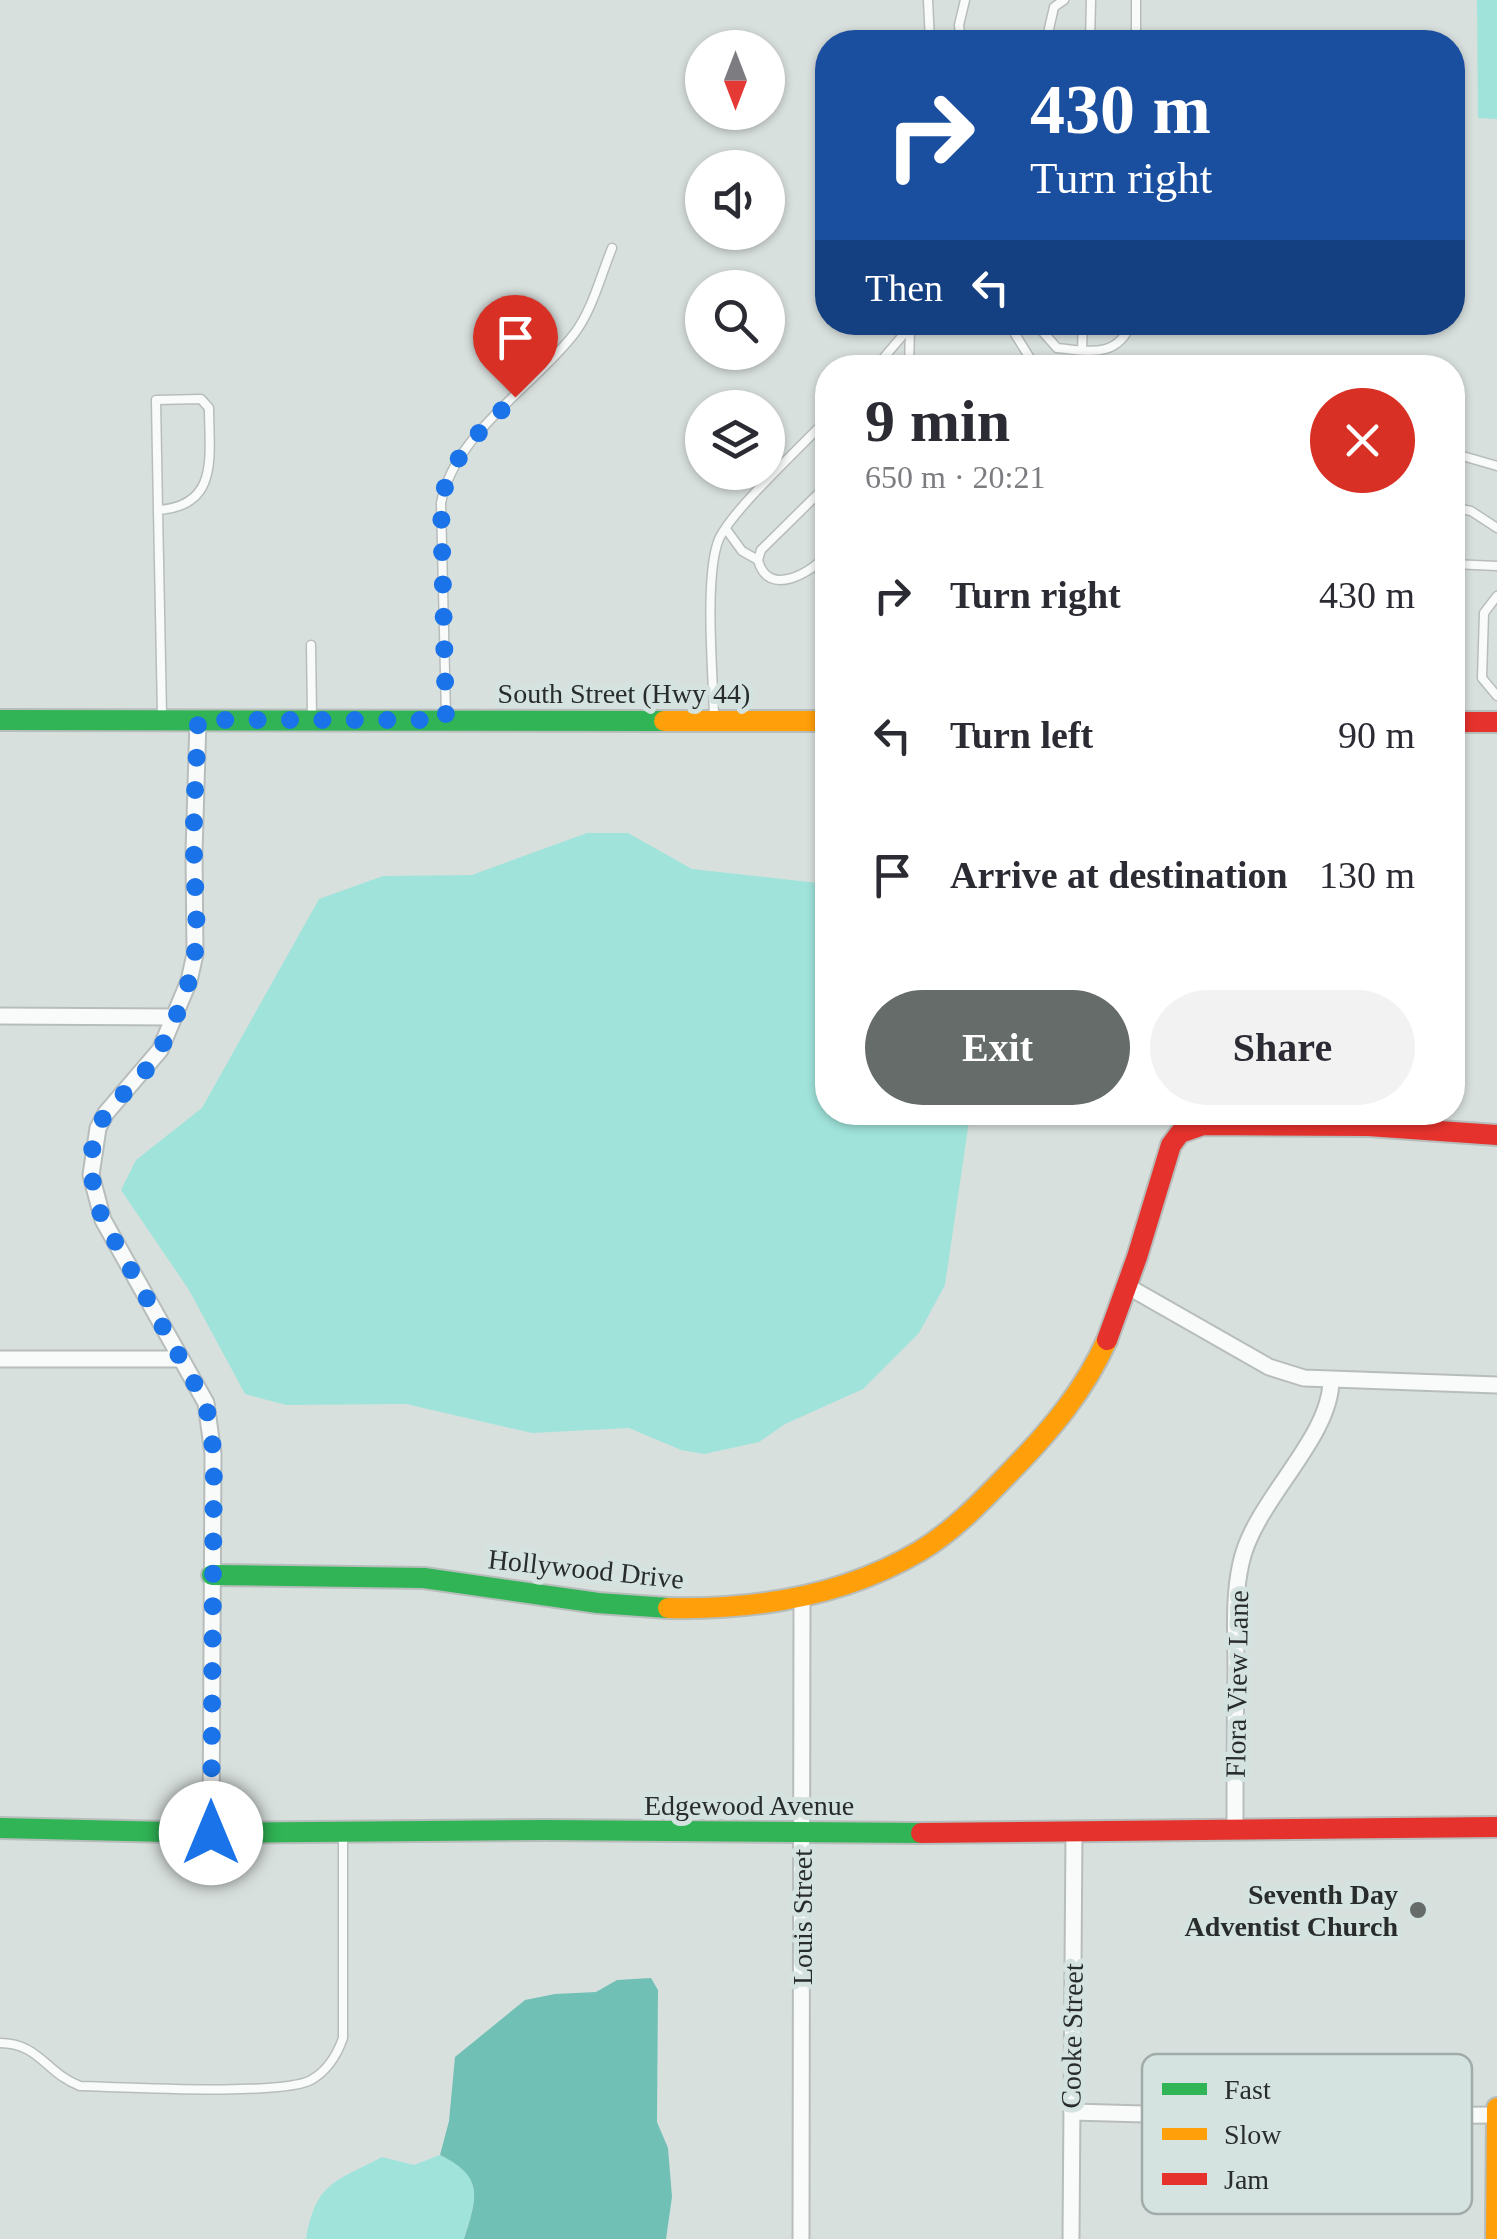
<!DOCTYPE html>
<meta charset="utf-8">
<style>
:root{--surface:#fff;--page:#f2f2f3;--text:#2b2b33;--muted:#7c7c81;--accent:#666c6a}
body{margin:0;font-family:"Times New Roman",serif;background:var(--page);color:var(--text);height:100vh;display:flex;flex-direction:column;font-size:38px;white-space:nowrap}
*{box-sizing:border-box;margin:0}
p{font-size:32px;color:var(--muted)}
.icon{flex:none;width:55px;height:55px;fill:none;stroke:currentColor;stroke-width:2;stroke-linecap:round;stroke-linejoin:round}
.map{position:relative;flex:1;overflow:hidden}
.side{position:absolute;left:815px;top:355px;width:650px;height:770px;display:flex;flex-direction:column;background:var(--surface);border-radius:40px;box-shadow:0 2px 8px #0004}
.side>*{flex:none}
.guide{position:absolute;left:815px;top:30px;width:650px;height:305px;border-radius:40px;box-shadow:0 2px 8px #0004;background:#1a4fa0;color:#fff;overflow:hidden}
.needle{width:65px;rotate:180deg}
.controls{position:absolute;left:685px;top:30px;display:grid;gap:20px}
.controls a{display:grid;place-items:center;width:100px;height:100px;border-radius:50%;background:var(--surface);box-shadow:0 2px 8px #0004;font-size:50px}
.pin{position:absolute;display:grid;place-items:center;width:85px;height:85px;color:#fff;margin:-102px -42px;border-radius:50% 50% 50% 0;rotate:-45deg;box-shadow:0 0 10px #0007}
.pin .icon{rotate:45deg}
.me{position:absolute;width:110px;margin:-55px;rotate:0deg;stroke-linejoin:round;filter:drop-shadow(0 0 8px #0008)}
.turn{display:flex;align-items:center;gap:35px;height:210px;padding:0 50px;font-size:45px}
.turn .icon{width:130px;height:130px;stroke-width:2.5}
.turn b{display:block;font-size:70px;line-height:85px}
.then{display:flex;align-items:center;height:95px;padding:0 50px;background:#0003;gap:20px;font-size:38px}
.round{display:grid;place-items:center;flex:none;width:105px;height:105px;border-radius:52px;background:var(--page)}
.headline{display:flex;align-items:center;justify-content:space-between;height:170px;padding:0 50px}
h1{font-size:60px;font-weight:700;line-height:75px}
.cta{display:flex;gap:20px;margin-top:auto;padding:20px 50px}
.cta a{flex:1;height:115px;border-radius:60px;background:var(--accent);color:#fff;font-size:40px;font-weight:700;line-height:115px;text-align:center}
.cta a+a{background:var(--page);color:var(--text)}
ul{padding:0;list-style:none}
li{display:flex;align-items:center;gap:30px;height:140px;padding:0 50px}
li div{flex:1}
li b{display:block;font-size:38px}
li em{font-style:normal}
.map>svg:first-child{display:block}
</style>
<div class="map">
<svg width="1497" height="2239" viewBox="0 0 1497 2239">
<rect width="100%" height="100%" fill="#d8e0de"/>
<g fill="#9fe3da">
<polygon points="1477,0 1497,0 1497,119 1478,118"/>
<polygon points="587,833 628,833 692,869 827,884 828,1112 986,1113 969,1121 945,1285 919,1333 863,1389 785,1424 759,1442 704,1454 681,1450 629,1428 532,1433 406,1404 286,1405 245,1394 189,1290 121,1190 136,1160 202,1108 319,899 383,876 472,875"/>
<path d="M440 2155C485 2177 477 2197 464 2239H306C316 2182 335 2182 382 2157L414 2165Z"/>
</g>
<path fill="#71c0b6" d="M651 1978 658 1990 657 2122 668 2148 672 2197 666 2239H464C477 2197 485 2177 440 2155L449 2121 455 2057 525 2000 555 1994 596 1992 617 1980Z"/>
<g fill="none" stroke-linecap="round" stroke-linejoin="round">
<g stroke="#b7bdbb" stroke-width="11">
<g id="lane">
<polyline points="928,0 930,42"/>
<polyline points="1136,0 1136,42"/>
<polyline points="961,42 959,25 965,0"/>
<polyline points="1046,42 1054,7 1064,0"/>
<polyline points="1090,42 1091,0"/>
<polyline points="1013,322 1015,334 1036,368"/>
<path d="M1041 322 1042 331 1057 348C1090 351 1117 359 1132 322"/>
<polyline points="1082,350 1083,322"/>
<polyline points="875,368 914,322"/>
<polyline points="909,368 910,328"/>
<polyline points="1452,453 1497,466"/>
<path d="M828 484 761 550 758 560C768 599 812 572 828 554"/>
<polyline points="1452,507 1471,511 1497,528"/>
<path d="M158 510 156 400 201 399 209 408C209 455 220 506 158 510L162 715"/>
<polyline points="726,529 742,551 758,560"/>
<polyline points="1452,564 1497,566"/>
<polyline points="1497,596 1484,613 1482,678 1497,696"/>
<polyline points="311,645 312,715"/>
<path d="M446 716 441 503C454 434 532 388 574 334 592 311 601 275 612 248"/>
<path d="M714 716C713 674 704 575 719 539 733 509 802 446 828 418"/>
<path d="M0 2043C39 2043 47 2074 80 2086 123 2087 282 2096 311 2080 327 2071 337 2055 343 2038V1832"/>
</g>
</g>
<g stroke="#b7bdbb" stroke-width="19">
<g id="street">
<polyline points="198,720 194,852 195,954 189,981 160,1050 106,1113 98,1128 91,1175 103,1220 206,1403 213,1454 211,1833"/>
<polyline points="0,1016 174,1017"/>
<polyline points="1127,1286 1269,1367 1304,1378 1497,1385"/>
<polyline points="0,1359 180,1359"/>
<path d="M1235 1830C1235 1777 1235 1723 1236 1670 1236 1635 1233 1598 1241 1563 1254 1501 1331 1439 1331 1380"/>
<polyline points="1072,2112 1253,2117 1497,2115"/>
<polyline points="801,2239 802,1596"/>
<polyline points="1071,2239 1074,1832"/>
</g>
</g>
<g stroke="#b7bdbb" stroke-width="24">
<g id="fast">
<polyline points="0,720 664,721"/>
<polyline points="212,1575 424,1578 598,1603 668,1608"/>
<polyline points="0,1828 211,1833 544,1830 921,1833"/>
</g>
</g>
<g stroke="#b7bdbb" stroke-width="24">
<g id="slow">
<polyline points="664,721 828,721"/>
<path d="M668 1608C755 1610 844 1596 920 1551 955 1530 984 1499 1012 1470 1051 1430 1084 1391 1107 1340"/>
<polyline points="1496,2239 1497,2108"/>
</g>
</g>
<g stroke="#b7bdbb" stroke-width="24">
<g id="jam">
<polyline points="1452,722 1497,722"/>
<polyline points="1107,1340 1137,1257 1171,1145 1180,1133 1203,1125 1368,1126 1497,1135"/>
<polyline points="921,1833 1497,1827"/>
</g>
</g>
<use href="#lane" stroke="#f9fafa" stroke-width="8"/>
<use href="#street" stroke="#f9fafa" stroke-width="15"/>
<use href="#fast" stroke="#30b455" stroke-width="20"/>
<use href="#slow" stroke="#ff9f0a" stroke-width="20"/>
<use href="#jam" stroke="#e5322d" stroke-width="20"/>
</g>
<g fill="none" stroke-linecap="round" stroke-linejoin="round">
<path stroke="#1a73e8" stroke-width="18" stroke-dasharray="0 32.4" d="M211 1833 214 1454 206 1404 103 1220C90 1186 83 1141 109 1110 122 1094 138 1081 150 1065 167 1041 180 1009 189 981 202 940 194 894 194 851 193 807 197 764 198 720H446L441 503C450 455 482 430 515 397"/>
</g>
<circle fill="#666c6a" stroke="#d5e3e0" stroke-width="4" cx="1418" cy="1910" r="10"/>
<g text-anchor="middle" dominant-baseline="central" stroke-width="10" stroke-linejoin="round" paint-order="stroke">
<g font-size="28" fill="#282d2c" stroke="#d5e3e0">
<text x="624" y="693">South Street (Hwy 44)</text>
<text transform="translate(586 1569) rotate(6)">Hollywood Drive</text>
<text transform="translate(1237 1684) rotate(-89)">Flora View Lane</text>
<text x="749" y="1805">Edgewood Avenue</text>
<text transform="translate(802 1917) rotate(-90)">Louis Street</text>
<text transform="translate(1072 2036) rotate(-89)">Cooke Street</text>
</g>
<g font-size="28" font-weight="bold" fill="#282d2c" stroke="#d5e3e0" text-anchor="end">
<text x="1398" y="1894">Seventh Day<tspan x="1398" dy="32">Adventist Church</tspan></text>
</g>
</g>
<rect x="1142" y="2054" width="330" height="160" rx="15" fill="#d5e3e0" stroke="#a1acaa" stroke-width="2.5"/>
<rect x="1162" y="2083" width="45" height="12" fill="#30b455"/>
<rect x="1162" y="2128" width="45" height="12" fill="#ff9f0a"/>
<rect x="1162" y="2173" width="45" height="12" fill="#e5322d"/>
<g font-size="28" fill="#282d2c">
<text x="1224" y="2099">Fast</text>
<text x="1224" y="2144">Slow</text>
<text x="1224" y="2189">Jam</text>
</g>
</svg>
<div class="controls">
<a><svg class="needle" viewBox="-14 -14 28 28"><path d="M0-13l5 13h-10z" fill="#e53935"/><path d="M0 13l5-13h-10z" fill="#7c7c81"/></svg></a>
<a><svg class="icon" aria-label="sound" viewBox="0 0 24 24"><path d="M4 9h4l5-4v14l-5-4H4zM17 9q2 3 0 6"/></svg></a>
<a><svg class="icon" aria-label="search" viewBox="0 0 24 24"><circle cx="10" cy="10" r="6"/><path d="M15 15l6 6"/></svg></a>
<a><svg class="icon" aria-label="layers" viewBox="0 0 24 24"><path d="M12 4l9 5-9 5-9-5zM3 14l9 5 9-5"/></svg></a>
</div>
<div class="pin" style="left:515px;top:397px;background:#d93025"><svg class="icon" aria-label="arrive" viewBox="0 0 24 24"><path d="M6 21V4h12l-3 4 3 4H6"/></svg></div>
<svg class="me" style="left:211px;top:1833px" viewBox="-20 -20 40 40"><circle r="19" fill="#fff"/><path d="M0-13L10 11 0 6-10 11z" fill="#1a73e8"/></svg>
<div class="guide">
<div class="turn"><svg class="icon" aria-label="right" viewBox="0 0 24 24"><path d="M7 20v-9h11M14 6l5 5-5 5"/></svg><div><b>430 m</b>Turn right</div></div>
<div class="then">Then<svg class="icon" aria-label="left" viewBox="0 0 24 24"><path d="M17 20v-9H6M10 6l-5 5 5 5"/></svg></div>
</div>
<section class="side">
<div class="headline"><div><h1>9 min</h1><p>650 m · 20:21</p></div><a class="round" style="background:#d93025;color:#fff"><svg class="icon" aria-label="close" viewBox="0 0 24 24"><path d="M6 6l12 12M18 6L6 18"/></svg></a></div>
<ul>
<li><svg class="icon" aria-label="right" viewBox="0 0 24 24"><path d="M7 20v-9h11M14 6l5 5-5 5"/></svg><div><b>Turn right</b></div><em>430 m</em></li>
<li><svg class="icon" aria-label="left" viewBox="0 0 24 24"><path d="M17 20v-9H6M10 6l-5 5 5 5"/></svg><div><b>Turn left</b></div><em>90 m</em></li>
<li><svg class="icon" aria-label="arrive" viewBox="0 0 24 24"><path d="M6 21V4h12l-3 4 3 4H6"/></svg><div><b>Arrive at destination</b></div><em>130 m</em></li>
</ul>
<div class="cta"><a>Exit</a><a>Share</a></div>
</section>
</div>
